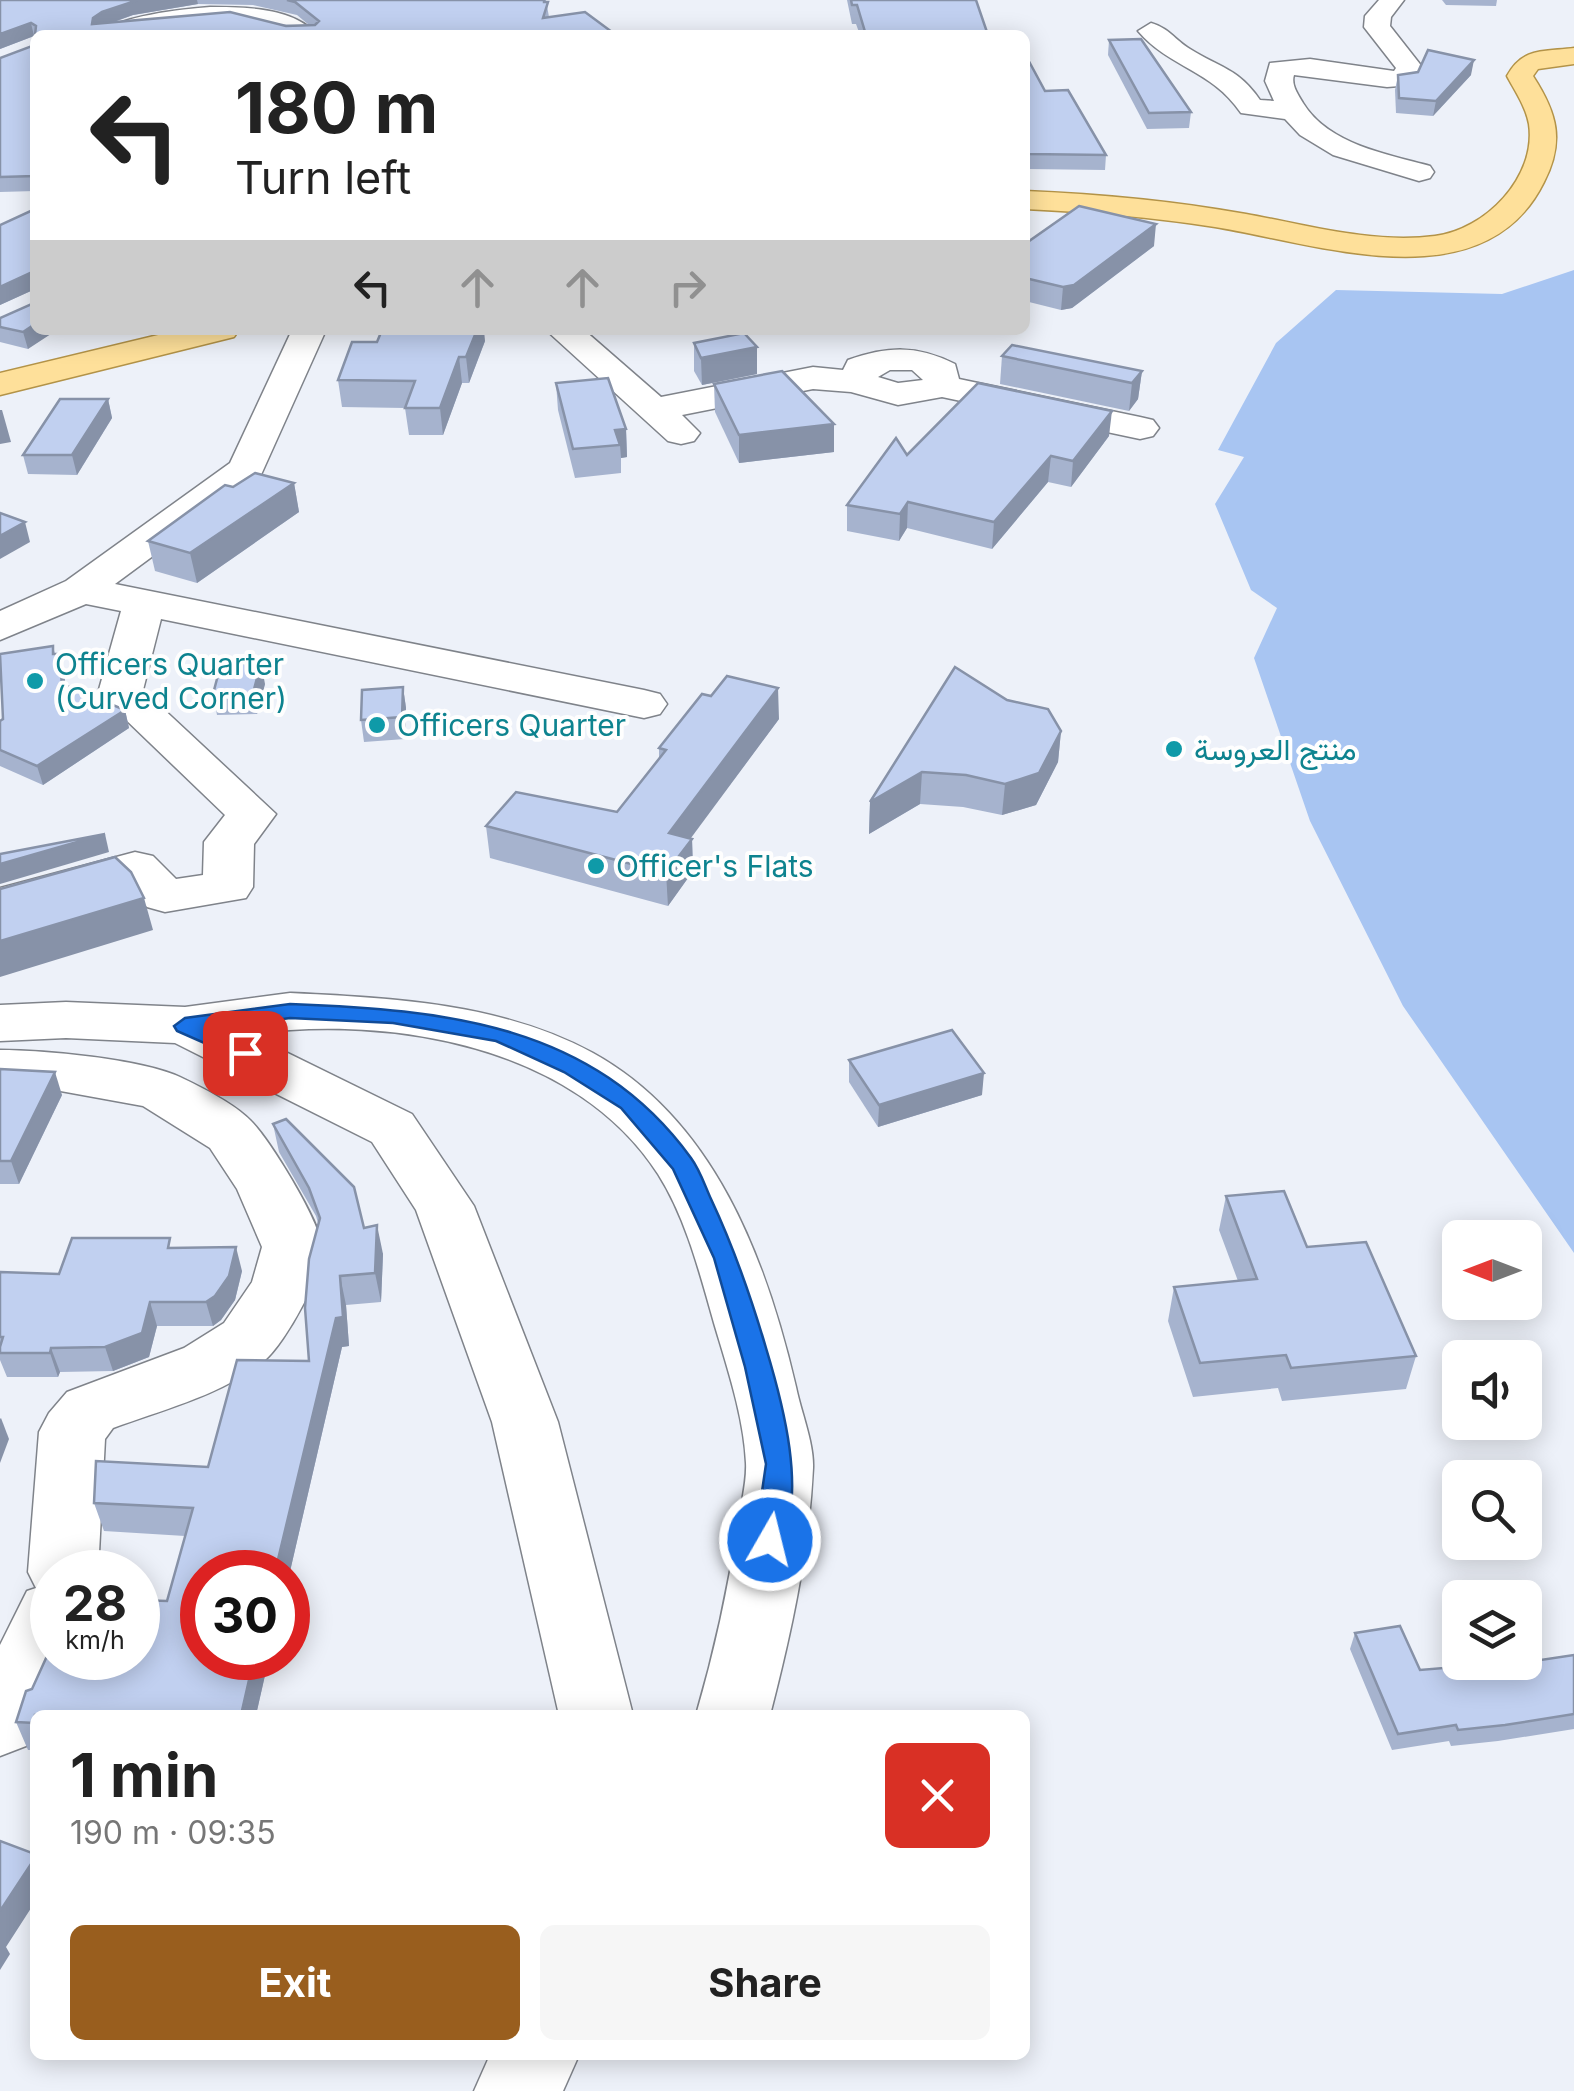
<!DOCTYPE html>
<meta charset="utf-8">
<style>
:root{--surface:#fff;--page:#f6f6f6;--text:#222;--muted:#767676;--accent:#995e1e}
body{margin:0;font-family:Inter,Vazirmatn,sans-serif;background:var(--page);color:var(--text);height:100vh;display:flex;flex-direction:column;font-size:38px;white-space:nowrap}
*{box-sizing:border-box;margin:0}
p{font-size:32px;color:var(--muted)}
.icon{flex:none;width:55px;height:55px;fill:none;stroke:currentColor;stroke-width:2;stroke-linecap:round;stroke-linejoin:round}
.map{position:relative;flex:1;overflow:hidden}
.sheet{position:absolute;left:30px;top:1710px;width:1000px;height:350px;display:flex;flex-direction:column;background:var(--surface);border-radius:15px;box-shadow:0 5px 25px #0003}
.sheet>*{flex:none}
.banner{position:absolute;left:30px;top:30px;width:1000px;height:305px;border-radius:15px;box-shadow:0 5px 25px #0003;background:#fff;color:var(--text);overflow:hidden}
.needle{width:65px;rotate:270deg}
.buttons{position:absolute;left:1442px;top:1220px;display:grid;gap:20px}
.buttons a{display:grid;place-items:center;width:100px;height:100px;border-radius:15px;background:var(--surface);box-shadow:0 5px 25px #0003;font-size:50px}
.speed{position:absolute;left:30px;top:1550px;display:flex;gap:20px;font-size:50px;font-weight:700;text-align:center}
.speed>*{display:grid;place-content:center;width:130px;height:130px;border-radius:50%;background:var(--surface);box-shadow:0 5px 25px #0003;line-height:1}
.speed small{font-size:25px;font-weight:400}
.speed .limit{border:15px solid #d22;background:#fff;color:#111}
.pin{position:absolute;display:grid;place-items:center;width:85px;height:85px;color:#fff;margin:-42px;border-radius:20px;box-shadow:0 5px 15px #0006}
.me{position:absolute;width:110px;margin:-55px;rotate:8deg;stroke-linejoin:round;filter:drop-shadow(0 0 8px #0008)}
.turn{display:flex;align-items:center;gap:35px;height:210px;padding:0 40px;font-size:45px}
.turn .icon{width:130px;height:130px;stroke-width:2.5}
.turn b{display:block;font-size:70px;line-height:85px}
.lanes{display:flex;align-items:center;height:95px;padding:0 40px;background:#0003;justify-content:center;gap:50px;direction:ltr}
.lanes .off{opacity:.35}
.round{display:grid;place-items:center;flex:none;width:105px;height:105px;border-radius:15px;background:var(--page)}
.overview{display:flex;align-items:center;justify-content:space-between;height:170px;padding:0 40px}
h1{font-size:60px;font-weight:700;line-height:75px}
.primary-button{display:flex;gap:20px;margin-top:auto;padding:20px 40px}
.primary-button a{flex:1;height:115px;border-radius:15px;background:var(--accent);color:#fff;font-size:40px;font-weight:700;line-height:115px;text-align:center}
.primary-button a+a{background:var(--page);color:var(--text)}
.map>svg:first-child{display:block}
</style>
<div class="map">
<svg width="1574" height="2091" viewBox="0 0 1574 2091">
<rect width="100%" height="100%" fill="#edf1f9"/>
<polygon fill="#a8c5f2" points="1574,270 1574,1253 1403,1006 1310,821 1254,658 1277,608 1251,590 1215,504 1244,457 1218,450 1276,343 1336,290 1502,294"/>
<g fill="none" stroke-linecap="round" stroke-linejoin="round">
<g stroke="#7f838a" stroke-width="3">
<g id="minor">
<path d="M1379 0H1404L1391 17 1390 26 1423 68 1412 85 1387 87 1294 75C1291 84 1297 93 1303 103 1328 144 1386 154 1430 166L1434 172 1430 178 1419 181 1333 155 1300 135 1285 119 1241 113C1211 69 1171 69 1138 31L1151 23C1169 28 1175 40 1190 49 1220 68 1238 68 1260 100L1274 101 1265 81 1270 63 1310 59 1394 71 1396 68 1364 27 1365 16Z"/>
<path d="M210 7C243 7 294 7 317 35 307 35 294 37 285 35 267 31 252 22 232 22 186 21 143 35 98 35 116 16 183 9 210 7Z"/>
<polygon points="292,330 326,330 260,477 115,584 644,690 660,694 667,704 660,714 644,718 161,619 143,690 276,814 254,844 253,887 246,898 165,912 147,907 125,885 0,920 0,888 135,852 153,856 176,879 203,875 204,842 225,815 98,693 121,611 86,604 0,640 0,611 66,581 230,463"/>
<path d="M546 330H584L661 397 813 367 843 370 848 360C888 346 917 345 955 364L959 379 1140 417 1153 420 1159 428 1153 436 1140 439 942 397 898 405 851 392 813 389 682 415 700 433 694 441 681 444 668 441ZM890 370H912L923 380 898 383 878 377Z"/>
<path d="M290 993C393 998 501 1003 593 1053 714 1120 766 1258 796 1387 801 1412 814 1443 813 1468 809 1552 791 1634 770 1715H696C715 1650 728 1590 738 1523 741 1504 747 1482 746 1463 744 1417 727 1367 714 1323 700 1274 686 1218 658 1174 575 1045 391 1015 249 1034L412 1114 474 1206 558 1422 633 1715H559L492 1422 416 1210 372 1142 175 1043 66 1038 0 1041V1005L66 1002 185 1007Z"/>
<path d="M0 1050C44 1050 141 1059 180 1077 201 1087 235 1104 251 1121 270 1140 319 1220 322 1246 325 1272 285 1343 265 1360 222 1395 164 1409 113 1428L105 1439 98 1572H52V1658H67L41 1715H35V1727L26 1746 0 1756V1645L27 1591 36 1588 28 1572 39 1432 49 1413 67 1392 184 1348 224 1323 252 1282 262 1247 237 1189 210 1148 143 1106 44 1088H0Z"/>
<polygon points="490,2055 579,2055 563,2091 474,2091"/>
</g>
</g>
<g stroke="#b39348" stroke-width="3">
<g id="major">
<path d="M1574 48V64L1538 69 1533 76C1557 113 1565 141 1544 182 1484 304 1318 244 1215 227 1152 217 1089 212 1025 209V191C1099 194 1173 201 1246 214 1307 225 1372 244 1435 236 1485 230 1537 177 1529 124 1526 107 1515 91 1507 76 1523 47 1543 52 1574 48Z"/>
<polygon points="179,330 239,330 234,337 0,395 0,373"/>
</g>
</g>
<use href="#minor" fill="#fff" fill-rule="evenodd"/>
<use href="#major" fill="#fee09a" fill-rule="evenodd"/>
</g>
<g fill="#a6b3ce" fill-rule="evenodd">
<path d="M0 0H546L549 17 34 36 0 49ZM198 4 253 5 297 15 309 25 114 22 133 15Z"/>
<polygon points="847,0 976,0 988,35 860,35 856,24 852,24"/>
<polygon points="1442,0 1497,0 1496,6 1446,5"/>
<polygon points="1109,40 1191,112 1189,128 1147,129 1108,55"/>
<polygon points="35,43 35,191 0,192 0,58 35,45"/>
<polygon points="1025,54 1045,91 1106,155 1105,170 1027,169 1025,154"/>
<polygon points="1398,75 1471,75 1433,116 1396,113 1395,90"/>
<polygon points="35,209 35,330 28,349 0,342 0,318 32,304 33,290 0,305 0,225"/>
<polygon points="1025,244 1154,246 1072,308 1061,310 1025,301"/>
<polygon points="485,341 469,383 462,383 443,435 409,435 405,408 342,407 338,380"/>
<polygon points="694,343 757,374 702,385 694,371"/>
<polygon points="1002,356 1142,371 1138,399 1129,411 1000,384"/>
<polygon points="556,383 626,429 627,457 621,458 621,473 575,478 558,410"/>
<polygon points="714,384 834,424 834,452 739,463 715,412"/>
<polygon points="108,399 112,418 77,475 28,474 23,455"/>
<polygon points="1109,436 1071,487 1048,482 992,549 907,528 899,541 847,531 847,505 907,455"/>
<polygon points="294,483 299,512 197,583 155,571 148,541 233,487"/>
<polygon points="53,646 55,654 64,671 65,685 125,710 129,728 43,785 0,766 0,721"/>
<polygon points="265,684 257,714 217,715 213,694"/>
<polygon points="403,687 406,708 405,739 364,742 361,720"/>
<polygon points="1007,700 1061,731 1058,762 1036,805 1002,815 963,807 920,804 869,834 870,802"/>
<polygon points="779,719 690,838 692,839 693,871 668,906 490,858 486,826 617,812 659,758 659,748"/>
<polygon points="849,1060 982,1095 878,1127 849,1082"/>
<polygon points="0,1069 62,1095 19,1184 0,1184"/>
<polygon points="273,1124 364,1228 383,1254 381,1302 346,1305 349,1346 342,1347 288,1580 288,1572 256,1715 35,1715 35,1750 28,1750 16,1722 138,1658 167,1601 185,1536 104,1531 94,1503 208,1467 309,1361 318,1223 316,1216 279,1152"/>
<polygon points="1226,1196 1307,1247 1416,1356 1406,1389 1282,1401 1278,1388 1193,1397 1168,1321 1174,1287 1238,1281 1219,1230"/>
<polygon points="173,1248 242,1271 235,1300 221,1320 213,1326 157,1326 149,1357 113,1371 60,1372 58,1377 7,1377 0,1360 0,1272 59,1274"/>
<polygon points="1355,1633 1420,1670 1482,1669 1574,1655 1574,1729 1498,1741 1451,1746 1449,1741 1392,1750 1350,1649"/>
</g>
<g fill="#8792a8">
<polygon points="138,0 197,0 198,4 133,15 105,25 92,24 93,18 102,12"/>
<polygon points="31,23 34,36 0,49 0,34"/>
<polygon points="1474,60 1471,75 1433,116 1436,101"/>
<polygon points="1156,224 1154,246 1072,308 1061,310 1063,287"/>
<polygon points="30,273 33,290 0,305 0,287"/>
<polygon points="35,324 35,330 57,330 28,349 23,332"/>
<polygon points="477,330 484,330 485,341 469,383 466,357"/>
<polygon points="757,347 757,374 702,385 701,358"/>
<polygon points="459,357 462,383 443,435 440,408"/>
<polygon points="1142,371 1138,399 1129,411 1132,383"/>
<polygon points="108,399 112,418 77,475 72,455"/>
<polygon points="0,410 2,410 11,442 0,444"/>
<polygon points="1112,411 1109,436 1071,487 1073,461"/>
<polygon points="834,424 834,452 739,463 739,435"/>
<polygon points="626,429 627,457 621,458 620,445 615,430"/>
<polygon points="1051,456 1048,482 992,549 994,522"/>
<polygon points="294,483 299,512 197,583 190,553"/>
<polygon points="908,502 907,528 899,541 900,514"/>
<polygon points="25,522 30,542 0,559 0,536"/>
<polygon points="59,654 64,671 67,701 62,684"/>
<polygon points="261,663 265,684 257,714 253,693"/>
<polygon points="403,687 406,708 405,739 402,717"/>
<polygon points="778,688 779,719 671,865 669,833"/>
<polygon points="125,710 129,728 43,785 37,766"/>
<polygon points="1061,731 1058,762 1036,805 1002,815 1005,784"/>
<polygon points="922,772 920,804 869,834 870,802"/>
<polygon points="105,834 109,852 0,884 0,864"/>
<polygon points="692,839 693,871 668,906 666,873"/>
<polygon points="144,898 153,930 0,977 0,941"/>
<polygon points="55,1072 62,1095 19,1184 11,1161"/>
<polygon points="984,1073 982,1095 878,1127 879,1105"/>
<polygon points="377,1225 383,1254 381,1302 375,1273"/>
<polygon points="236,1247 242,1271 235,1300 221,1320 213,1326 206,1302"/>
<polygon points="340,1276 346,1305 349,1346 342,1347 288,1580 288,1572 275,1572"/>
<polygon points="150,1302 157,1326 149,1357 113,1371 105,1347"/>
<polygon points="51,1348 60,1372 58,1377 50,1353"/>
<polygon points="1,1418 9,1439 0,1463 0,1419"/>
<polygon points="254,1658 269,1658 256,1715 241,1715"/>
<polygon points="35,1858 35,1902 6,1947 10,1954 0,1970 0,1911"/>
</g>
<g fill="#c1d0f0" stroke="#8792a8" stroke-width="2.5">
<polygon points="0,0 138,0 102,12 93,18 92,24 230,12 286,26 315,25 319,21 295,2 287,0 544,0 544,2 548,2 543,18 585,12 616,35 35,35 36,26 31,23 0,34"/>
<polygon points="851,0 976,0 988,35 866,35 857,5 852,5"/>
<polygon points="1141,39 1191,112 1149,113 1109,40"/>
<polygon points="35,43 35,176 0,177 0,58 35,45"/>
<polygon points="1428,50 1474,60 1436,101 1399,98 1398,75 1418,72"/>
<polygon points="1025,54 1045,91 1068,90 1106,155 1029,154 1025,133"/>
<polygon points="1079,206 1156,224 1074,285 1063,287 1025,278 1025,244"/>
<polygon points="35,209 35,324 23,332 0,327 0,318 32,304 34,274 30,273 0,287 0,225"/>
<polygon points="382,330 477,330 466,357 459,357 440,408 405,408 415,381 338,380 352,342 377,342"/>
<polygon points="744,333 757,347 701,358 694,343"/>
<polygon points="1012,345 1142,371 1132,383 1002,356"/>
<polygon points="782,371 834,424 739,435 714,384"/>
<polygon points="608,378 626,429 615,430 620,445 573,449 556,383"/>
<polygon points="978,383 1112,411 1073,461 1051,456 994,522 908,502 900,514 847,505 896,438 907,455"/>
<polygon points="60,399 108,399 72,455 23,455"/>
<polygon points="255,473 294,483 190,553 148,541 225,485 233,487"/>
<polygon points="0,513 25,522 0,536"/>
<polygon points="53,646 53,654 59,654 62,684 125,710 37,766 0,750 0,721 3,719 0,654"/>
<polygon points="261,663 253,693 213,694 221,664"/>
<polygon points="955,667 1007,700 1048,709 1061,731 1039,773 1005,784 966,775 922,772 870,802"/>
<polygon points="727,676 778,688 669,833 692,839 666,873 486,826 516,792 617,812 666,750 659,748 702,694 711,696"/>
<polygon points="403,687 402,717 361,720 362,690"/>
<polygon points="105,834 0,864 0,854"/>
<polygon points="115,857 131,872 144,898 0,941 0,889"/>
<polygon points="952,1030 984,1073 879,1105 849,1060"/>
<polygon points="0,1069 55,1072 11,1161 0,1161"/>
<polygon points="286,1119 354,1187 364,1228 377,1225 375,1273 340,1276 343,1317 336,1318 275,1572 202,1572 202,1658 254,1658 241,1715 35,1715 35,1723 16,1722 26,1691 32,1689 52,1645 52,1658 138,1658 138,1600 167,1601 193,1508 94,1503 96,1461 208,1467 237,1360 309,1361 305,1308 309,1259 320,1218 309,1188 273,1124"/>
<polygon points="1284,1191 1307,1247 1366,1242 1416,1356 1291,1368 1286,1355 1200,1363 1174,1287 1257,1279 1226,1196"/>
<polygon points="72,1238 170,1238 168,1248 236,1247 229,1276 215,1296 206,1302 150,1302 142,1333 105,1347 51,1348 50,1353 0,1353 0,1347 3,1337 0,1337 0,1272 59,1274"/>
<polygon points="1400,1626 1420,1670 1480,1665 1482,1669 1574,1655 1574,1714 1505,1725 1458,1730 1456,1725 1398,1734 1355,1633"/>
<polygon points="0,1841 35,1854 35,1858 0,1911"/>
</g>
<path fill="#1a73e8" stroke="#114b97" stroke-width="2.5" d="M290 1004C444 1010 593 1023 691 1158 700 1170 705 1186 711 1199 734 1248 751 1297 766 1348 783 1404 807 1493 780 1548L770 1552 760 1548 755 1540 766 1464 745 1367 714 1258 673 1169 621 1108 564 1072 496 1041 393 1023 290 1018 212 1029 253 1048 257 1053 253 1059 245 1061 177 1031 174 1026 185 1018Z"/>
<g fill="#0f9aa8" stroke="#fefefe" stroke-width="4">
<circle cx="35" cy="681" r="10"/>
<circle cx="377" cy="725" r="10"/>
<circle cx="1174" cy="749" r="10"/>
<circle cx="596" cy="866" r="10"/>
</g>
<g text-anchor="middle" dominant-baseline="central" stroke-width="8" stroke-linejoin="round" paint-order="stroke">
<g font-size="30" fill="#0d838f" stroke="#fefefe" text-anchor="start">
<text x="55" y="664">Officers Quarter<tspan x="55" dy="34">(Curved Corner)</tspan></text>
<text x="397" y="725">Officers Quarter</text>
<text x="1194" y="749">منتج العروسة</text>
<text x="616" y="866">Officer's Flats</text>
</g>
</g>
</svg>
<div class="buttons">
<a><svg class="needle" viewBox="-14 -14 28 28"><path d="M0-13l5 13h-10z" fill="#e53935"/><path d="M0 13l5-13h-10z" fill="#767676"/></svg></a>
<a><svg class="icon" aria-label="sound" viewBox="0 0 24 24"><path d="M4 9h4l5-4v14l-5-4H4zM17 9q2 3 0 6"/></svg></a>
<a><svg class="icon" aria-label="search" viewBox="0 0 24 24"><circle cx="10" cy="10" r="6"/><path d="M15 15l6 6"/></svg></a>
<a><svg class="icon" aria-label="layers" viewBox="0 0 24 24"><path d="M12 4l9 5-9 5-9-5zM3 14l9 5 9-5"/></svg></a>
</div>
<div class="speed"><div>28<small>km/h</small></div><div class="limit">30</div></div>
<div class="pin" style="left:245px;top:1053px;background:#d93025"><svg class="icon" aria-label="arrive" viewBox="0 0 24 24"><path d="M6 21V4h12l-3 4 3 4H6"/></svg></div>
<svg class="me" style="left:770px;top:1540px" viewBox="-20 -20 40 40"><circle r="17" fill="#1a73e8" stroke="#fff" stroke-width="3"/><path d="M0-11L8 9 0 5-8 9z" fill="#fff"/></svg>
<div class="banner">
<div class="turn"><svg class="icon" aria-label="left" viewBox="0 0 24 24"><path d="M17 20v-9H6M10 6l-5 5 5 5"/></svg><div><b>180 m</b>Turn left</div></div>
<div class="lanes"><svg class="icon" aria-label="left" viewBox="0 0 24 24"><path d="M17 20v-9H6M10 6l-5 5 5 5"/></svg><svg class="icon off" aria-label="ahead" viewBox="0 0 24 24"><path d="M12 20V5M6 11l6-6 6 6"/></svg><svg class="icon off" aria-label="ahead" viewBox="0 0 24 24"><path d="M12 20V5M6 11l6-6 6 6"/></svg><svg class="icon off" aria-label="right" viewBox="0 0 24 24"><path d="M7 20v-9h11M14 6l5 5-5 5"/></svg></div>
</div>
<section class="sheet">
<div class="overview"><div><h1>1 min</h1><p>190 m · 09:35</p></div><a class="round" style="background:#d93025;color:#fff"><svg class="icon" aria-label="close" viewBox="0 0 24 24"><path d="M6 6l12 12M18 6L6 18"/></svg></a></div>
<div class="primary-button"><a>Exit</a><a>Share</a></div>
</section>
</div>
